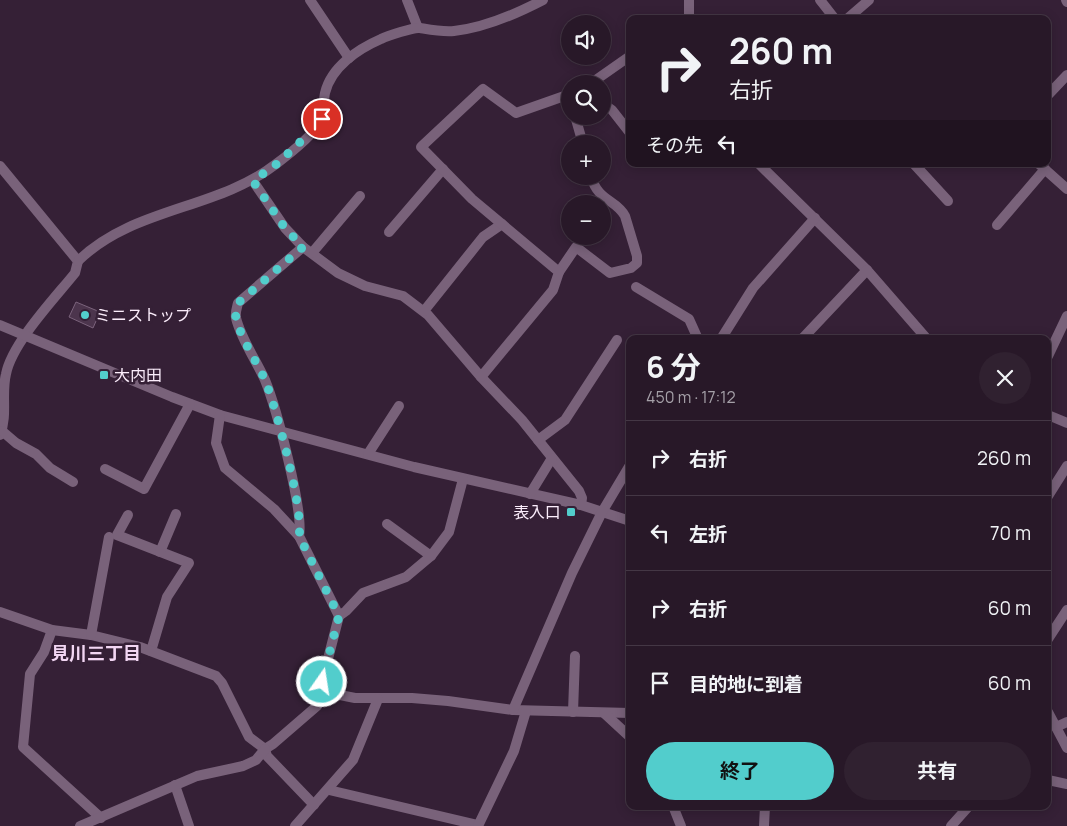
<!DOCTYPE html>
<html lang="ja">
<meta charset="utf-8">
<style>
:root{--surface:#281828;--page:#302130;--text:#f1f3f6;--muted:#a5a0a8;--line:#443745;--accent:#52cdcc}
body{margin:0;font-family:Manrope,"Noto Sans JP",sans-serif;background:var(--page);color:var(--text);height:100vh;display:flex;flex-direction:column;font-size:19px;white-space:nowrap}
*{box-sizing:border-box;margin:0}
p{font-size:16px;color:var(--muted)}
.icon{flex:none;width:28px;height:28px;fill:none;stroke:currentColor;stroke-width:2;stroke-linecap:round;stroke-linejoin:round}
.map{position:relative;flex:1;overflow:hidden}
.sheet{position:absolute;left:626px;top:335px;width:425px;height:475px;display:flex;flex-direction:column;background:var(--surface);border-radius:10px;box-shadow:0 2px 12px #0003,0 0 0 1px var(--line)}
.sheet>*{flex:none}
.guide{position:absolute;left:626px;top:15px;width:425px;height:152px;border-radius:10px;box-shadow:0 2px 12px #0003,0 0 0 1px var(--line);background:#281828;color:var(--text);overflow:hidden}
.fabs{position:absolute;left:561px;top:15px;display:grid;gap:10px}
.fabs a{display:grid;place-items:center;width:50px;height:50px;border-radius:50%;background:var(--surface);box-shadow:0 2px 12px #0003,0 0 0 1px var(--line);font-size:25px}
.pin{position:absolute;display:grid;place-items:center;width:42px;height:42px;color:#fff;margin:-21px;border:2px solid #fff;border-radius:50%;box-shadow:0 1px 5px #0007}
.me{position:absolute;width:55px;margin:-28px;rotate:13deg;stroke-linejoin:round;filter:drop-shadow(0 0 4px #0008)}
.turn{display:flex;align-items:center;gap:18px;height:105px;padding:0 20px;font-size:22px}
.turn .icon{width:65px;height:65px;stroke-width:2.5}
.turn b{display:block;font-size:35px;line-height:42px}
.then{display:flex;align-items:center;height:48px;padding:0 20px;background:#0003;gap:10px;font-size:19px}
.round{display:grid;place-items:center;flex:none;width:52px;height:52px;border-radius:26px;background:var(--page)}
.overview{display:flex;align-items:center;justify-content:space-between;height:85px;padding:0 20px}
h1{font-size:30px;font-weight:700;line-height:38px}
.cta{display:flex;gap:10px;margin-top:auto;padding:10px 20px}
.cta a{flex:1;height:58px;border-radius:30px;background:var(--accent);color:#111;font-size:20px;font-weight:700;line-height:58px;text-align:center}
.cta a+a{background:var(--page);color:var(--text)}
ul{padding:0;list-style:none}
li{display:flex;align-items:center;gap:15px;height:75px;padding:0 20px;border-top:1px solid var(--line)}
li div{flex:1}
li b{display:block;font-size:19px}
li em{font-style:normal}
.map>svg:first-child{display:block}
</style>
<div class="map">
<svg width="1067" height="826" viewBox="0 0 1067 826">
<rect width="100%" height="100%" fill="#352036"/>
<polygon fill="#4c354d" stroke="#7b637c" points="76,302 100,312 93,328 69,317"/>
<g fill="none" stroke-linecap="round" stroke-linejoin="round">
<g stroke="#79627a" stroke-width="10">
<polyline points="310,0 349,58"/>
<polyline points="407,0 418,28"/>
<polyline points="689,0 689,19"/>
<polyline points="820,0 835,19"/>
<polyline points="1066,0 1067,2"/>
<polyline points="847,19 869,0"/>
<polyline points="590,84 630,56"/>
<polyline points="1048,95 1067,75"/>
<polyline points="602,103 612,110 630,133"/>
<polyline points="575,116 583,144"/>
<polyline points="759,164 867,270 927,339"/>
<polyline points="914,164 948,201"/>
<polyline points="1039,164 1067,189"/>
<path d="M0 166 78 261 75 273C55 298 12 343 6 374 1 394 8 415 0 435"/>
<polyline points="253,181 285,228 303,247 338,273 365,286 403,296 428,315 481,377 522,420 579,491 582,498 581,505"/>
<polyline points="997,225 1045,169"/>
<polyline points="389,232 443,169"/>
<path d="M303 247 238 303C237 307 235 313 236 318 241 339 256 360 265 380 276 407 304 511 299 536L339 616 322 682V690L325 692"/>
<polyline points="312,253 360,196"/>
<path d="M78 261C133 207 217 210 276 164 288 155 313 135 320 122 325 113 323 102 325 93 331 67 358 49 381 39 387 36 414 27 420 28 432 30 442 32 454 31 484 28 516 14 543 0"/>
<path d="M559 272 576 247 610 273 631 268 637 263V256L625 216C616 199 598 202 591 176"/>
<polyline points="636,287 689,319 698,339"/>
<polyline points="424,311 483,237 502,224"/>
<polyline points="0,325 172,397 220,415 414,467 581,505 630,521"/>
<polyline points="721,339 753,288 815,218"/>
<polyline points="802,339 867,270"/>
<polyline points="983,339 984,339"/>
<polyline points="1048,356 1067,316"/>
<polyline points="481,377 553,290 559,272 472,199 421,147 483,89 516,113 570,94"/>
<polyline points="220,415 216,443 225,468 274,509 299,536"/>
<polyline points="1048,415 1067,423"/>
<polyline points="2,431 16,443 36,454 50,468 73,482"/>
<polyline points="538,440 565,420 617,340"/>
<polyline points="368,454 399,406"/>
<polyline points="105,469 144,489 190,404"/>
<polyline points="530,494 552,458"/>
<polyline points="1048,496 1067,466"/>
<polyline points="128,515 117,535 189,563 167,597 151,651"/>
<polyline points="387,524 431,556"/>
<polyline points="160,552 176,514"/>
<polyline points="0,612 52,630 91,635 140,647 216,676 222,683 249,737 265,749 273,744 317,706 325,692"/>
<polyline points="339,616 346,611 363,593 406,577 431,556 449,532 463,479"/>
<polyline points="52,630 44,652 30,674 23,747 101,818"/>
<polyline points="91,635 109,537"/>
<polyline points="1048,639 1067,610"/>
<polyline points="325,692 355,698 412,698 448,701 513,710 630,713"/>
<polyline points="513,710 572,573 602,512 630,465"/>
<polyline points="573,712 575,656"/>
<polyline points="1048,712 1067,748"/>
<polyline points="604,713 630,737"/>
<polyline points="1056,727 1067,722"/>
<polyline points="265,749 267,756 314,805"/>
<polyline points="1048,780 1067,784"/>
<polyline points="175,785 189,826"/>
<polyline points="329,790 478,825"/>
<polyline points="673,806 681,826"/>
<polyline points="80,826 197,776 243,766 256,760 265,749"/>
<polyline points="295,826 353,760 378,699"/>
<polyline points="478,826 514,751 526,711"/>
<polyline points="764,826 765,806"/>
<polyline points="951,826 969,806"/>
</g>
</g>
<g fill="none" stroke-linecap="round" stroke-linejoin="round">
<path stroke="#52cdcc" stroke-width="9" stroke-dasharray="0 16.2" d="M322 119 319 124 278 163 253 181 285 228 303 247 238 303C237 307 235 313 236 318 241 339 256 360 265 380 276 407 304 511 299 536L339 616 322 682"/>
</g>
<g fill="#52cdcc" stroke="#352036" stroke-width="2">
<circle cx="85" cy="315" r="5"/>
<rect x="99" y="370" width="10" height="10" rx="2.5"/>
<rect x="566" y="507" width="10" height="10" rx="2.5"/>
</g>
<g text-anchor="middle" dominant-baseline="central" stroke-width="5" stroke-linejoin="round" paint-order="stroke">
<g font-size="16" fill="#fbedfb" stroke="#352036" text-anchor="start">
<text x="95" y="315">ミニストップ</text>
<text x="114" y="375">大内田</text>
<text x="561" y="512" text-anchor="end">表入口</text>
</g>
<g font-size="18" font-weight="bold" fill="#f2d6f3" stroke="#352036">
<text x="96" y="653">見川三丁目</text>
</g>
</g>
</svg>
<div class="fabs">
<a><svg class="icon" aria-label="sound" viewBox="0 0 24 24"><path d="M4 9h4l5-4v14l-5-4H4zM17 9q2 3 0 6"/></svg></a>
<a><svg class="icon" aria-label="search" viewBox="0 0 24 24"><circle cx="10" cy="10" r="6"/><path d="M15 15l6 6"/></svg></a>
<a>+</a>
<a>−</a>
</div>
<div class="pin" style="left:322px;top:119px;background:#d93025"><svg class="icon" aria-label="arrive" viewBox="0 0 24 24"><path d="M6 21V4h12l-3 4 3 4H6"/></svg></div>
<svg class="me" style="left:322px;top:682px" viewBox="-20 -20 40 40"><circle r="17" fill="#52cdcc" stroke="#fff" stroke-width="3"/><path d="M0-11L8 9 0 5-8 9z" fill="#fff"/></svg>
<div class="guide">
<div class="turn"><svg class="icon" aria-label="right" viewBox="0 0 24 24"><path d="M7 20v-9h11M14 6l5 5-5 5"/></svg><div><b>260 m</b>右折</div></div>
<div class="then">その先<svg class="icon" aria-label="left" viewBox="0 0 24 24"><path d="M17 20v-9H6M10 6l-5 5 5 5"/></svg></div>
</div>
<section class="sheet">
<div class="overview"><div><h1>6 分</h1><p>450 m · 17:12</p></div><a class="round"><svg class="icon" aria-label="close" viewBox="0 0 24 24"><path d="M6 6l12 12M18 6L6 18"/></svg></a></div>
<ul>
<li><svg class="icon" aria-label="right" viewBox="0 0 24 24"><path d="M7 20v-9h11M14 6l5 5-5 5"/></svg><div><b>右折</b></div><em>260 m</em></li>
<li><svg class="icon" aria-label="left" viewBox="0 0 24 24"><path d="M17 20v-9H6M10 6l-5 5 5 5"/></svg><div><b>左折</b></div><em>70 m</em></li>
<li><svg class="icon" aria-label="right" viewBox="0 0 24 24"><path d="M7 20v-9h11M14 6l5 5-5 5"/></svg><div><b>右折</b></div><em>60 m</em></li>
<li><svg class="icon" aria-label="arrive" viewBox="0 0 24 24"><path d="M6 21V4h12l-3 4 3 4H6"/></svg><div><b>目的地に到着</b></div><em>60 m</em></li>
</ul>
<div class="cta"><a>終了</a><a>共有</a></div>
</section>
</div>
